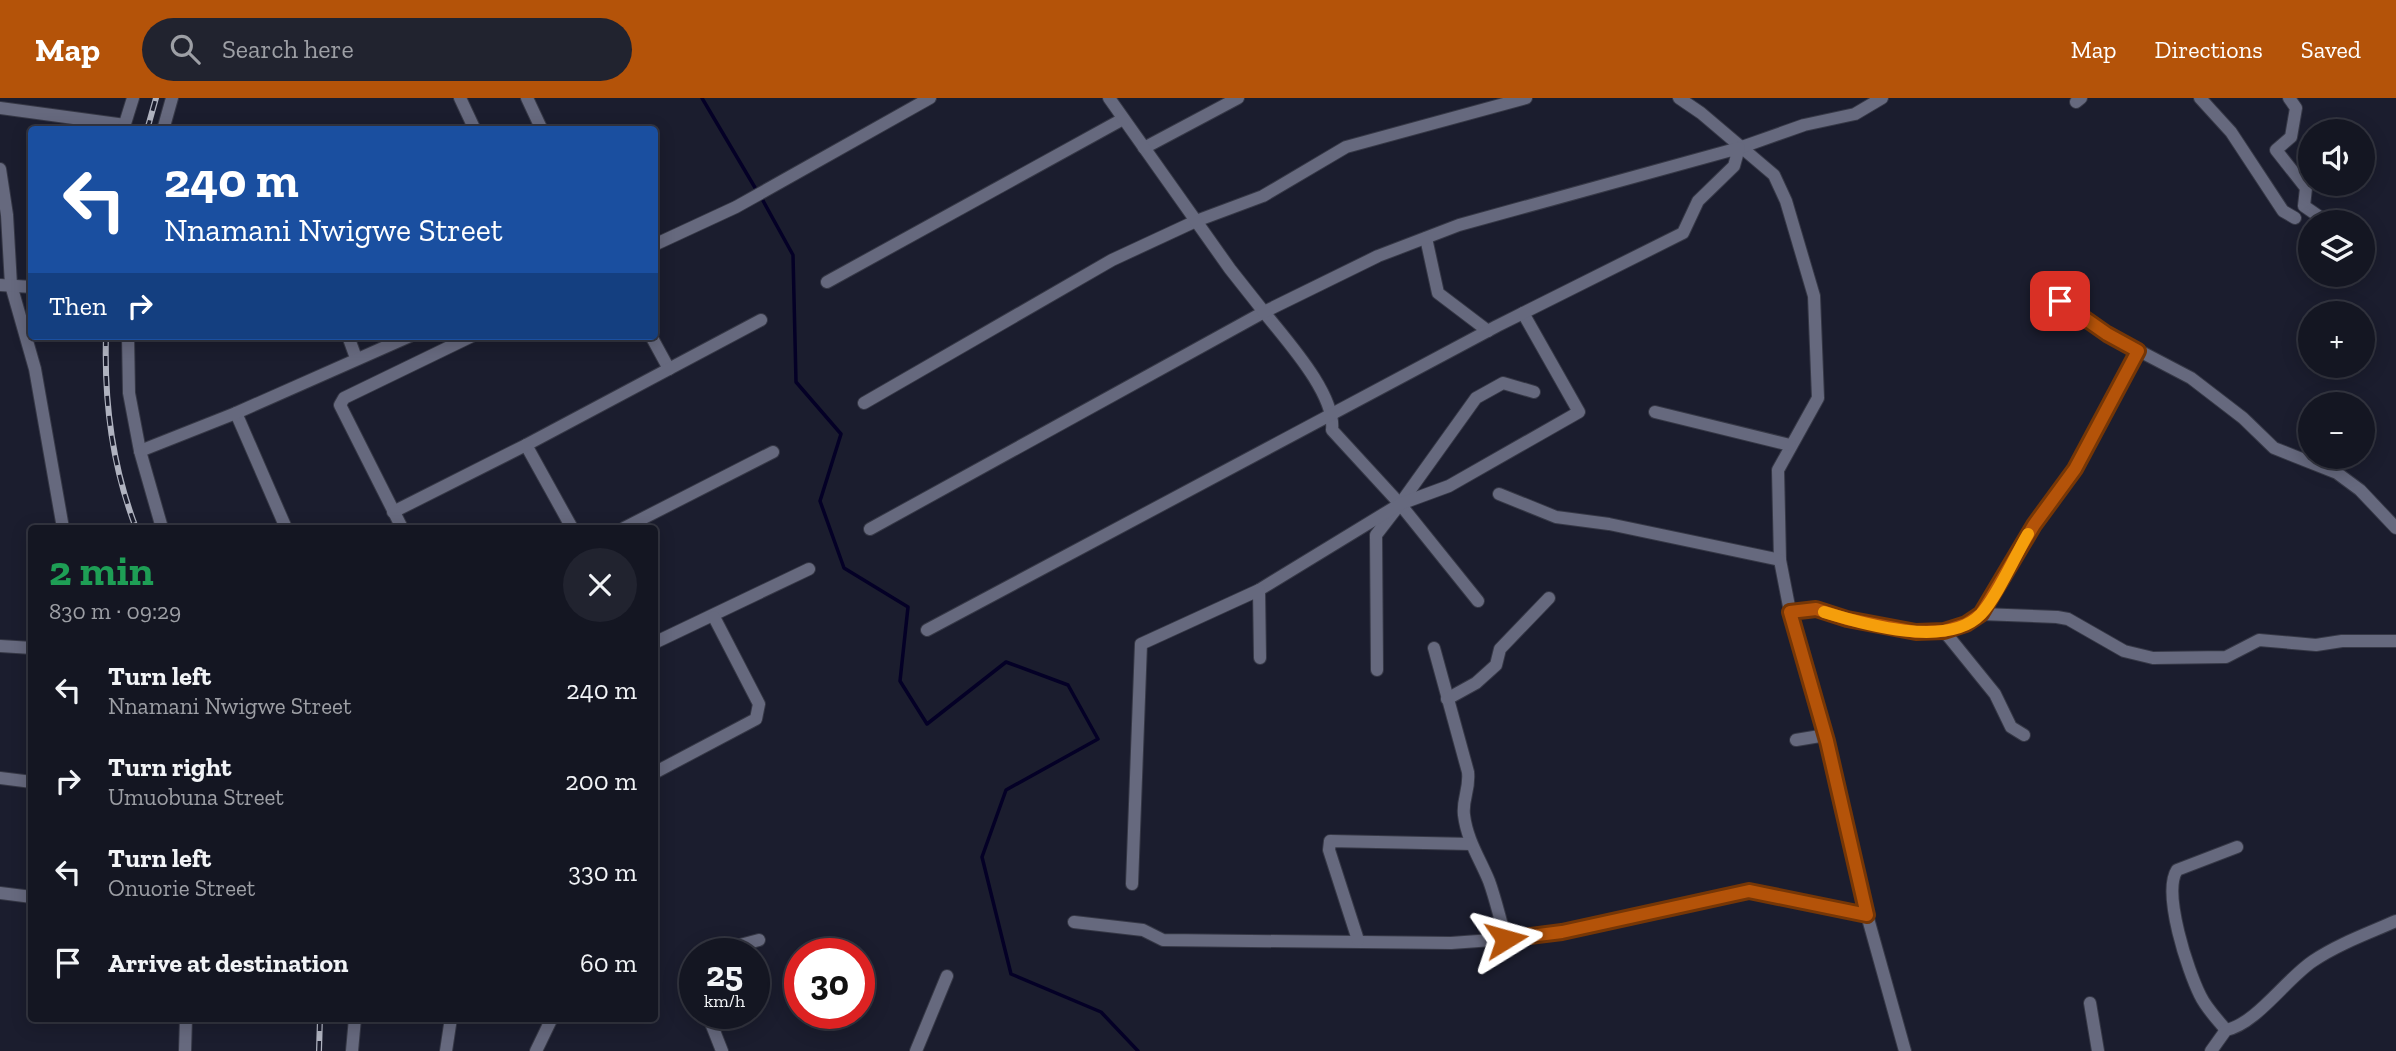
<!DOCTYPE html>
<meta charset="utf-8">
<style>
:root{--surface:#141622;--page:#21232f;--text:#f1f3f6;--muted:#9d9fa5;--line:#333540;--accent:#b45309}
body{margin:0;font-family:"Zilla Slab",serif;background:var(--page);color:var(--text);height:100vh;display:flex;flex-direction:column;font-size:26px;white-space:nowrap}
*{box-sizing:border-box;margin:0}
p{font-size:23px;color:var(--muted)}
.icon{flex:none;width:38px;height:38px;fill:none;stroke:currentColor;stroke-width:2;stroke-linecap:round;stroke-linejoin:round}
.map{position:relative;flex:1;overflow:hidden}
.side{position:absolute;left:28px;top:427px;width:630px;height:497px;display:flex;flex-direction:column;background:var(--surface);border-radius:7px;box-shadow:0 4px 18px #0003,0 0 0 2px var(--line)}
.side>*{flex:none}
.top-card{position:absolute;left:28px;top:28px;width:630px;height:214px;border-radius:7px;box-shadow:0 4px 18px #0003,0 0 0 2px var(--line);background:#1a4fa0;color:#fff;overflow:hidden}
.fabs{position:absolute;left:2298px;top:21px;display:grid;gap:14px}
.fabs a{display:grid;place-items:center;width:77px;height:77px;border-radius:50%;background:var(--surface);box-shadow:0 4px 18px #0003,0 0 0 2px var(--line);font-size:35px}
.speed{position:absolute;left:679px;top:840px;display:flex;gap:14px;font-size:35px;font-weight:700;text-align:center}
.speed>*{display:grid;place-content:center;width:91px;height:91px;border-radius:50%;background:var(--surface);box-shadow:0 4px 18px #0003,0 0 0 2px var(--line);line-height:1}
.speed small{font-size:18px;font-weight:400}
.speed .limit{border:10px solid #d22;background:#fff;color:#111}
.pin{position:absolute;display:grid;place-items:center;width:60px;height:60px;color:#fff;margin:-30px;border-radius:14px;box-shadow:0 4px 10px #0006}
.me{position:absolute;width:77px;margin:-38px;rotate:82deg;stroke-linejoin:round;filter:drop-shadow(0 0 5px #0008)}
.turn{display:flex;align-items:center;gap:24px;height:147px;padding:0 21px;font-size:32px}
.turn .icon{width:91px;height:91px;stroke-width:2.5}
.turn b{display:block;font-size:49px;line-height:60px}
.then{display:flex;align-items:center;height:66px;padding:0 21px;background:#0003;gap:14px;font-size:26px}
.round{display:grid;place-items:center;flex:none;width:74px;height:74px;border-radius:37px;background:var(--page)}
.head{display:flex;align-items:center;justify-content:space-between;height:119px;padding:0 21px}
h1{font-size:42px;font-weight:700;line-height:52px;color:#1e9e55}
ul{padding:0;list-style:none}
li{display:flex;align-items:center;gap:21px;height:91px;padding:0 21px}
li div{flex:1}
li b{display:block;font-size:26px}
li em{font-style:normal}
header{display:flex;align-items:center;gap:42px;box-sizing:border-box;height:98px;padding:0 35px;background:var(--accent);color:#fff}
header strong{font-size:33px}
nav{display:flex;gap:38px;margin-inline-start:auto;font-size:24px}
.search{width:490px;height:63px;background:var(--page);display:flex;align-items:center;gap:18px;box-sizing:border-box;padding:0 24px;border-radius:38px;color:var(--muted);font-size:26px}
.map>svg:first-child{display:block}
</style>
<header>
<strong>Map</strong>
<div class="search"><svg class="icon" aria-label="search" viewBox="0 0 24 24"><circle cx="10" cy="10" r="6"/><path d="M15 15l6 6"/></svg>Search here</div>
<nav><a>Map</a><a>Directions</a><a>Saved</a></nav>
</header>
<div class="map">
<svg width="2396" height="953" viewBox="0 0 2396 953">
<rect width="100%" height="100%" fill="#1b1d2e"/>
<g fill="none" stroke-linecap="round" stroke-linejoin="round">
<g stroke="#040026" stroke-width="3.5">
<polyline points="702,0 757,93"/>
<polyline points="761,99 793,157 796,284 841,336 820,403 844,470 908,509 900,583 927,626 1006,564 1068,587 1098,641 1006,692 982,759 1011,876 1101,914 1138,953"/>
</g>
<g stroke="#363846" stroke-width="14">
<g id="street">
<polyline points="460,0 475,32"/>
<polyline points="527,0 542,32"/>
<polyline points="1679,0 1701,15 1774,77 1786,103 1814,198 1818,300 1778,372 1780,462 1793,529 1827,643 1867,817 1905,953"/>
<polyline points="2200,0 2231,34 2283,113 2295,120"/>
<polyline points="2289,0 2296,10 2291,39 2276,52 2306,90 2304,108 2327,124"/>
<polyline points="2076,4 2081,0"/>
<polyline points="0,10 125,27"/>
<polyline points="123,32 133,0"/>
<polyline points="163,32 172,0"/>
<polyline points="1144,50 1238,0"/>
<polyline points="1739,50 1804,27 1855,16 1882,0"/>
<polyline points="0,71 7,117 11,187 35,271 63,430"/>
<polyline points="1426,140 1438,195 1488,233"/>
<polyline points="654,147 736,109 930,0"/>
<polyline points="827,184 1123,21"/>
<polyline points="0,187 32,189"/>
<polyline points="2060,203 2107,236 2191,280 2243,320 2274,350 2337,375 2360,392 2396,430"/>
<polyline points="128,238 129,295 140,353 162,430"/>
<polyline points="348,238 356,260"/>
<polyline points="651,238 669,271"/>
<polyline points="864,305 1112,162 1196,123 1263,98 1346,49 1526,0"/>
<polyline points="1655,314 1790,347"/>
<polyline points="236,315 286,430"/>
<polyline points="526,347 572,430"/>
<polyline points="140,353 236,315 410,238"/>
<polyline points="1499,396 1556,419 1609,426 1780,462"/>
<polyline points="1400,406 1476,300 1503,285 1534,294"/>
<polyline points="1400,406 1478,503"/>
<polyline points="393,414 526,347 761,222"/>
<polyline points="402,430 340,307 344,300 472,238"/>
<polyline points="624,430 773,354"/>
<path d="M870 431 1264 214C1286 242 1336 296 1332 332L1400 406 1376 437 1377 572"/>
<polyline points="1259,492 1400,406 1449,388 1579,314 1523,215"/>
<polyline points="1790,514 1816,511 1847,521 1916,534 1944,533 1967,526 1981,516 2057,519 2068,521 2124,553 2153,560 2226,559 2259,542 2316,547 2342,543 2396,543"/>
<polyline points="1981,516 2034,427 2075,371 2138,253"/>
<polyline points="927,532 1497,228 1683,135 1698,103 1734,68 1739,50 1459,127 1378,158 1264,214 1230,171 1109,0"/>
<polyline points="1944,533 1995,596 2011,629 2024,637"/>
<polyline points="654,545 809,471"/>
<polyline points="0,548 32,550"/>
<path d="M1434 550 1468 674C1470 692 1462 701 1464 717 1467 742 1480 761 1489 783 1496 802 1500 822 1506 841"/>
<polyline points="1447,601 1476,585 1496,567 1500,551 1549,500"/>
<polyline points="1796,642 1826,637"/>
<polyline points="654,675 756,621 759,606 714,519"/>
<polyline points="0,680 32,684"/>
<polyline points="1132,786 1141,546 1259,492 1260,560"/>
<polyline points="0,795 32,799"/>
<polyline points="1074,824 1143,832 1163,842 1451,845 1506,841 1562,834 1749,793 1867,817"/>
<polyline points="1358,842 1329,752 1330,743 1471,746"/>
<polyline points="706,856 759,842"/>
<polyline points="695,870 692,878 695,884"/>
<polyline points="2090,905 2098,953"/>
<polyline points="707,915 722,953"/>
<path d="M2226 932C2217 921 2206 910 2200 897 2188 873 2162 795 2177 772L2237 749"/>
<polyline points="185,953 186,920"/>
<polyline points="352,953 355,920"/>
<polyline points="446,953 451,920"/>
<polyline points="536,953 552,920"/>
<polyline points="916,953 947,878"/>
<path d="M2211 953 2226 932C2256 926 2286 881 2313 863 2338 846 2369 835 2396 823"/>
</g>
</g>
<use href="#street" stroke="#66697e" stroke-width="12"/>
<g stroke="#b0b3c0" stroke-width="6">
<g id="rail">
<polyline points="147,32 156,0"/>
<path d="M106 238C104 304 112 368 136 430"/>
<polyline points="319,953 320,920"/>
</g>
</g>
<use href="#rail" stroke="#1b1d2e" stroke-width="3.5" stroke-dasharray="10" stroke-linecap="butt"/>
</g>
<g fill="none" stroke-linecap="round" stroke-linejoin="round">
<g stroke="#753606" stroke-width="18">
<polyline id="route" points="1506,841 1562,834 1749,793 1867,817 1827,643 1790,514 1816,511 1847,521 1916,534 1944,533 1966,526 1981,516 2034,427 2075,371 2138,253 2107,236 2060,203"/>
</g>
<use href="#route" stroke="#b45309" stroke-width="12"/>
<path stroke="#f59e0b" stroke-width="12" d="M1824 514C1863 526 1948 551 1981 516 1997 499 2015 458 2028 436"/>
</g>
</svg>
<div class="fabs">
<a><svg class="icon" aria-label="sound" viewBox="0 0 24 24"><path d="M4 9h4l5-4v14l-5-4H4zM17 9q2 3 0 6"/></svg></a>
<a><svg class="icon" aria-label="layers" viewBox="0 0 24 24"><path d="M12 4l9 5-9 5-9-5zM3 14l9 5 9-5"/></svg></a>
<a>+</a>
<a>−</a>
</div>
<div class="speed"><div>25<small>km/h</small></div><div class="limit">30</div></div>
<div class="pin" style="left:2060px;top:203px;background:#d93025"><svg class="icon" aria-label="arrive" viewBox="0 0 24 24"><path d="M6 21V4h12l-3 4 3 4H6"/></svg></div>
<svg class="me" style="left:1506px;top:841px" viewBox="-20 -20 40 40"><path d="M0-17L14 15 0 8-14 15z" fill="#b45309" stroke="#fff" stroke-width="4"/></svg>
<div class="top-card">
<div class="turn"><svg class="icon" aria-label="left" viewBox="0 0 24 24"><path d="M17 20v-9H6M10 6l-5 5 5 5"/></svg><div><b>240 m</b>Nnamani Nwigwe Street</div></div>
<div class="then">Then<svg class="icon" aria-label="right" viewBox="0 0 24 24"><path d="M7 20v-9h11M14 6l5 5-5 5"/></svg></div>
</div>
<section class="side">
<div class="head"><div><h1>2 min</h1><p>830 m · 09:29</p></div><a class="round"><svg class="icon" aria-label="close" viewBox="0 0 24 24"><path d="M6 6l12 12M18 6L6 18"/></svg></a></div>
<ul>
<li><svg class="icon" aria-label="left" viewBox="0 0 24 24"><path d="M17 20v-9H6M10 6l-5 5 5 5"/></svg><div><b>Turn left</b><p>Nnamani Nwigwe Street</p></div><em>240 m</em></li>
<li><svg class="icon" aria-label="right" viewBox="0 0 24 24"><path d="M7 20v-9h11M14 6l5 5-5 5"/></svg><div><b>Turn right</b><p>Umuobuna Street</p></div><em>200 m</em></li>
<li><svg class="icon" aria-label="left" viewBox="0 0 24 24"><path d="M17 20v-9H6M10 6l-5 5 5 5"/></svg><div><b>Turn left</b><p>Onuorie Street</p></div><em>330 m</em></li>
<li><svg class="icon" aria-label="arrive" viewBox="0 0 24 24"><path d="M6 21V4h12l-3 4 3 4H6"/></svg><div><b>Arrive at destination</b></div><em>60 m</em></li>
</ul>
</section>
</div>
